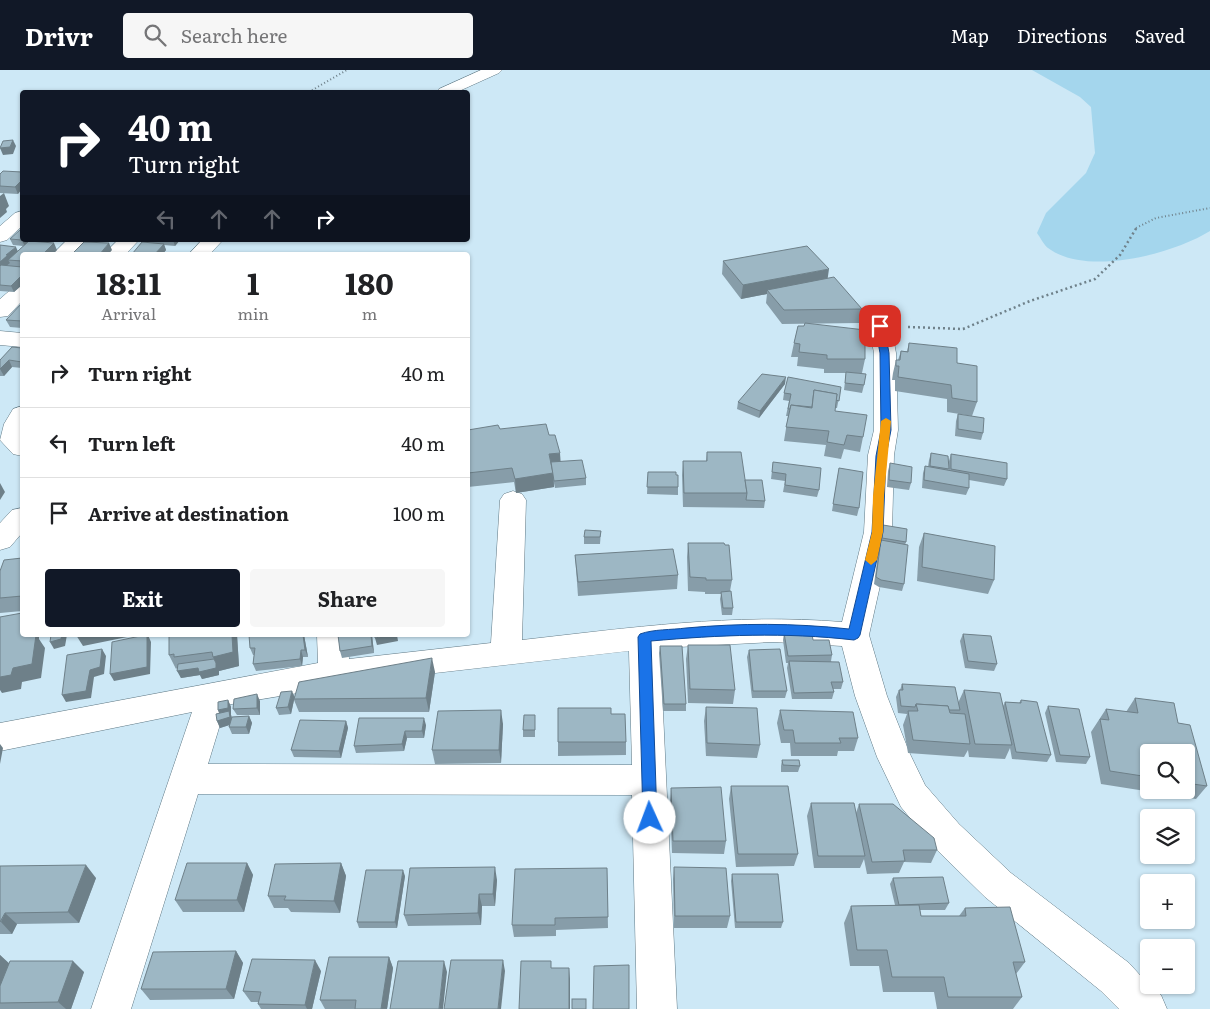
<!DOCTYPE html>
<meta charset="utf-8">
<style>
:root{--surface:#fff;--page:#f6f6f6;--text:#202124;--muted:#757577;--line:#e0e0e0;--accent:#111827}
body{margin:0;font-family:Literata,serif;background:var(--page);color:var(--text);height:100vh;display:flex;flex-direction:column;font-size:19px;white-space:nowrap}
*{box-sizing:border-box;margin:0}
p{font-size:16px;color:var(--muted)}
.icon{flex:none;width:28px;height:28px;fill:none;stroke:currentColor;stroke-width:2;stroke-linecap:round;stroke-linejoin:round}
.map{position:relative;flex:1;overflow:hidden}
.sheet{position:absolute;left:20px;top:182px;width:450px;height:385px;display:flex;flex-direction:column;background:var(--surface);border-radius:5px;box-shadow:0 1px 4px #0004}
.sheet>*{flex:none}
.top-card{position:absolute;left:20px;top:20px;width:450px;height:152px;border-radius:5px;box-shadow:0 1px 4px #0004;background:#111827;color:#fff;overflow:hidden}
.controls{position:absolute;left:1140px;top:674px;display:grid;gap:10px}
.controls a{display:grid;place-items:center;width:55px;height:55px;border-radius:5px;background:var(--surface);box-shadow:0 1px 4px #0004;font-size:25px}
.pin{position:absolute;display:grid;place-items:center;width:42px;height:42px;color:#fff;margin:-21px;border-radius:10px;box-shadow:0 2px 8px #0006}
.me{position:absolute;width:55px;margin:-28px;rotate:358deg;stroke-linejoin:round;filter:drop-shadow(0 0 4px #0008)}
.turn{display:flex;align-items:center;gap:18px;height:105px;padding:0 25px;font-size:22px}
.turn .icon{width:65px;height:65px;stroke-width:2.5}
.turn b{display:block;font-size:35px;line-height:42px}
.lanes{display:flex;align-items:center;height:48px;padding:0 25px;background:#0003;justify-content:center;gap:25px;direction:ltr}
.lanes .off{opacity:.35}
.eta{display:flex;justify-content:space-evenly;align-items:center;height:85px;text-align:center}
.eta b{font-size:30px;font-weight:700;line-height:35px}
.action{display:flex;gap:10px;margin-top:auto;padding:10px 25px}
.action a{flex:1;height:58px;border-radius:5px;background:var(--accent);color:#fff;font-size:20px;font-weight:700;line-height:58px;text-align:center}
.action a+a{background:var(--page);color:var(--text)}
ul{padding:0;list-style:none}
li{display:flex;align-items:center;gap:15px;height:70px;padding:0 25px;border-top:1px solid var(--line)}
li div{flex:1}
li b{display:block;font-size:19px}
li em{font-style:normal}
header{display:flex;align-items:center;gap:30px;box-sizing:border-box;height:70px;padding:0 25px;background:var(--accent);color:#fff}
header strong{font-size:24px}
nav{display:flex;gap:28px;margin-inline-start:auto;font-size:18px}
.search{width:350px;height:45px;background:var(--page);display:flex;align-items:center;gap:12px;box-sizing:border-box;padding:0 18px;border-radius:5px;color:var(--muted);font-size:19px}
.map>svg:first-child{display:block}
</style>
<header>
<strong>Drivr</strong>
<div class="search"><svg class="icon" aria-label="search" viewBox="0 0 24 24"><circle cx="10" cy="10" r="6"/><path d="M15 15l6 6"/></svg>Search here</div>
<nav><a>Map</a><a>Directions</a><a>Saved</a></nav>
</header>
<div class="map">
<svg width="1210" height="939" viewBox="0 0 1210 939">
<rect width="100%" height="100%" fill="#cde8f6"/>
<path fill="#a4d6ed" d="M1032 0H1210V161C1173 184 1086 207 1048 178 1044 175 1040 167 1037 163L1046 143 1086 103 1095 83 1091 37 1080 27Z"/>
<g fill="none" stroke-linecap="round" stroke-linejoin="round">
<g stroke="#5f7884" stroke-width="1">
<g id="minor">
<polygon points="481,0 502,0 499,3 457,22 437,22 439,19"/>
<polygon points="22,141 22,156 7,170 0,172 0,156 15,143"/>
<polygon points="67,170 88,170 74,185 52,185"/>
<polygon points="118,170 139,170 125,185 103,185"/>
<polygon points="202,170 223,170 209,185 188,185"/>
<polygon points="22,214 22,231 8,246 0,247 0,229 15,216"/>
<path d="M880 249 888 251 891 256 896 283 898 360 894 385 892 462 869 565 887 626 910 684 925 715 959 754 1011 803 1129 893 1149 915 1161 925 1167 939H1119L1101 921 985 827 935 778 901 737 877 687 855 626 842 576 773 572 660 578 677 939H637L632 725 198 724 131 939H91L192 642 0 681V653L318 593 317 565H347L349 589 491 573 500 430 504 424 513 421 522 424 526 430 522 570C629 558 734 543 842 552L864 462 868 385 874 360V283L869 256 872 251ZM629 581 632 695 208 694 226 635 383 609Z"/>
<polygon points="0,261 22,263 22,277 0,275"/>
<polygon points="22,336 22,386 13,384 0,370 4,354 13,339"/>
<polygon points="22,438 22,463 10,477 0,480 0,453 12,440"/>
</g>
</g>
<g stroke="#6f818a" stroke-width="2" stroke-dasharray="1 2.5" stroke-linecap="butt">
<polyline points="309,22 347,0"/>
<polyline points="1136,158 1156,148 1210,138"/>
</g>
<polyline stroke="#6f818a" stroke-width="2.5" stroke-dasharray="2 3" stroke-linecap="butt" points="908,257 963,259 1030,231 1095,209 1120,185 1137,157"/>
<use href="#minor" fill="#fff" fill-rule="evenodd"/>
</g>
<g fill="#879da9" fill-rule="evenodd">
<polygon points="22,102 18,124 0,123 0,104"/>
<polygon points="10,169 32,171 57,180 22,185 22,215 14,222 0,221 0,175 18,181 23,176 13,175"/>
<polygon points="41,170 68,170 66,172"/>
<polygon points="148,170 180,170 175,176 164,175 166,180 162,185 133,185 132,184 148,173"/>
<polygon points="723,191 827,209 862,239 859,253 782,254 766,233 767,224 741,229 722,204"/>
<polygon points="22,233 22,258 10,257 6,250"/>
<polygon points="798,256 865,289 862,303 855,303 864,315 862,323 844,320 846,303 824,303 824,299 797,296 798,287 791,287 794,273"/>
<polygon points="909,273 957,293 977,332 972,346 947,342 947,329 895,321 895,310 892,310 893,303 896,290 898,290 901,281 907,281"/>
<polygon points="22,278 22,298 12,297 4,306 0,306 0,290"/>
<polygon points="785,314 759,348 737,339 738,332"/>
<polygon points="841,317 837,338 835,338 835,341 863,367 860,382 844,379 841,389 824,386 826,375 784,371 788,346 786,346 789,331 783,330 784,323"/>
<polygon points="958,344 983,363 981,370 955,366 956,351"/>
<polygon points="500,359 549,365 560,391 586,408 586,415 555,418 554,413 554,417 516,423 514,412 468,417 468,360"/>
<polygon points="707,382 745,410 765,431 764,438 683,437 682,405 683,391 706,391"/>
<polygon points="931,383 949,399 948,400 949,400 949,391 951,384 1007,409 1004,416 969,410 969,418 966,425 922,418 923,403 925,396 928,397 929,390"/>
<polygon points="773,392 819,420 817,427 783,422 785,411 771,409"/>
<polygon points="890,393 911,413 909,420 887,417 888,401"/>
<polygon points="839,398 859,438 857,446 832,441"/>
<polygon points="648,402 678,417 678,425 647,424"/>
<polygon points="883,455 906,472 905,475 904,514 902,521 879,517 874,514 881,462"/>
<polygon points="601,461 600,474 584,474 584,467"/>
<polygon points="924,463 994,510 988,524 917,511 919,477"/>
<polygon points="688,473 732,510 730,521 733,538 732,545 722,545 720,529 721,524 705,524 705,522 688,521 687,487"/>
<polygon points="575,485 678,505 677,519 578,526"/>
<polygon points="22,488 22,541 0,543 0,501"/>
<polygon points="784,563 813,570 832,585 831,591 843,612 841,619 833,619 834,622 832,629 792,629 787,598 788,593 786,593 783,570"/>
<polygon points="963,564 997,594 994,601 965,598 960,571"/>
<polygon points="237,565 239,596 219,601 219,600 219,605 202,609 200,605 181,608 177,598 176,599 169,585"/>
<polygon points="304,565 308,587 303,587 302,596 256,601 253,594 254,585 253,585 250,578"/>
<polygon points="338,565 372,565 374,583 342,588 340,581"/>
<polygon points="688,575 735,620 733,634 688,633 686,589"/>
<polygon points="660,576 686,634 686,641 663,641 659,583"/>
<polygon points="749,580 787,621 785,628 752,628 747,587"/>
<polygon points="435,602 429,642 299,642 294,630 291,644 279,645 276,638 294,627"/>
<polygon points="902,614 958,633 964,620 1003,636 1005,632 1019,633 1021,630 1051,685 1047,692 1012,689 1010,678 1005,689 969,687 968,680 964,687 908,683 903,655 907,644 898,643 896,627 899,620 900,620"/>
<path d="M1135 628 1178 653 1207 716 1196 729 1101 714 1091 662 1106 639 1126 642ZM1149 682H1186V720H1149Z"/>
<polygon points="228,630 231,637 231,645 232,647 249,646 252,653 249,664 232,664 229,657 229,655 220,658 217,651 219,643 218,640"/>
<polygon points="260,631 260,645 237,645 233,639"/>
<polygon points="1048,636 1090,687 1086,694 1056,692 1045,643"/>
<polygon points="706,637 760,675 757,688 706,686 704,651"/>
<polygon points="780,640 858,668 854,681 838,681 837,686 791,686 790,673 781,673 777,653"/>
<polygon points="611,644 626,672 626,685 558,686 558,672"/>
<polygon points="346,651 348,658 341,688 294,687 291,680"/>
<polygon points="535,651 535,667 523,667 523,660"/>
<polygon points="503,654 501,693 435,694 432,680"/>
<polygon points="426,655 424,668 407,668 404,681 356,683 354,676"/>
<polygon points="782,690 800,696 798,702 781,702 781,696"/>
<polygon points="731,716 798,784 794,796 736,797 729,729"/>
<polygon points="671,718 726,771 724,784 672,783 670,731"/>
<polygon points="811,733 856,743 859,734 937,780 931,793 904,792 899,803 867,804 864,789 860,798 814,798 807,746"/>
<polygon points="247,793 253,805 244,842 183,842 175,830"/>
<polygon points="341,793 346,806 340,843 291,842 288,838 274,838 268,826"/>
<polygon points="0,796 96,808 79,853 17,854 12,864 0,864"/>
<polygon points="674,797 730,846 727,858 674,858 673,809"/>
<polygon points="607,798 608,858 556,860 556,866 514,867 512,855"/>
<polygon points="732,804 783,852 781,858 735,858 731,811"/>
<polygon points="405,806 397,858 359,858 357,852"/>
<polygon points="893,808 949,833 945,840 920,840 921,846 959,846 965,838 1025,892 1016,904 1022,927 1013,939 937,939 934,922 883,922 879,896 850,896 844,853 851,836 895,835 890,814"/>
<polygon points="497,810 495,836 482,836 481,855 408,856 404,845"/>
<polygon points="236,881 243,893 234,929 150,930 141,919"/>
<polygon points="0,885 9,894 84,902 71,939 0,939"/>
<polygon points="389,887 393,898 387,939 325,939 320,930"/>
<polygon points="321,901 312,939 261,939 258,934 258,932 251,932 243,921"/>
</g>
<g fill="#6e8089">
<polygon points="13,70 16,76 13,84 3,85 0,78"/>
<polygon points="22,110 22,119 18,124 15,117"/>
<polygon points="4,123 9,136 6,139 7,142 0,148 0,126"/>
<polygon points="22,169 22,170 33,170 25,177 22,170"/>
<polygon points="173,170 180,170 175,176"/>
<polygon points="54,173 57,180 52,185 42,185"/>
<polygon points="109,173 112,180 108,185 99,185"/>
<polygon points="164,174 166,180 162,185 154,185"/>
<polygon points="16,177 19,184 8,190 10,193 0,201 0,192 6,185"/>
<polygon points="829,199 827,213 767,220 767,224 741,229 743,215"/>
<polygon points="22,205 22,215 14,222 11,216"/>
<polygon points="9,290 12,297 4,306 0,299"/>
<polygon points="786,307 785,314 759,348 760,341"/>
<polygon points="560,383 561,397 552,398 549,384"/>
<polygon points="553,403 554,417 516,423 515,409"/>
<polygon points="0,413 5,422 0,430"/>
<polygon points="28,565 39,565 39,569 45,578 41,608 22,612 21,619 2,623 0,620 0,607 13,598"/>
<polygon points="62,565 67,565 65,576 54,579 50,572"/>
<polygon points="76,565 137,565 83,576"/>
<polygon points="148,565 151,572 150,604 114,611 110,604"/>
<polygon points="232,565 237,565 239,596 219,601 219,600 219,605 202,609 200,605 181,608 177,601 216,593 213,587"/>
<polygon points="303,565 304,565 308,587 305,580"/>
<polygon points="371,565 372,565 374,583 372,576"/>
<polygon points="390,565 397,565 398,571 377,575 375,568"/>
<polygon points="102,579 106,586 104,604 94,607 91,628 66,632 62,625 90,600"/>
<polygon points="301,580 303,587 302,596 300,589"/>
<polygon points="432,588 435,602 429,642 426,628"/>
<polygon points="292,621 295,628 294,629 294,630 291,644 288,637"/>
<polygon points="257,624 260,631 260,645 257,638"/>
<polygon points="228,630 231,637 231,645 233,654 220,658 217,651 221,647 218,640"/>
<polygon points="501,640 503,654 501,693 499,680"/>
<polygon points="249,646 252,653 249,664 246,657"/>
<polygon points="424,648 426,655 424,668 422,661"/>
<polygon points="346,651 348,658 341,688 339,681"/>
<polygon points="405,661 407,668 404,681 402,674"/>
<polygon points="0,674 3,678 0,694"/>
<polygon points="247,793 253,805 244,842 237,830"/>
<polygon points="341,793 346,806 340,843 334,831"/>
<polygon points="86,795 96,808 79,853 68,842"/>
<polygon points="495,797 497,810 495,836 493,824"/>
<polygon points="403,800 405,806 397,858 395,852"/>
<polygon points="479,824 482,836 481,855 478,843"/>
<polygon points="5,843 17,854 12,864 1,852"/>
<polygon points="236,881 243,893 234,929 226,919"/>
<polygon points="0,885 11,895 0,924"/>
<polygon points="389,887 393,898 387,939 381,939"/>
<polygon points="315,890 321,901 312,939 307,939 305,935"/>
<polygon points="503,890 505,901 501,939 498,939"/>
<polygon points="73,891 84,902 71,939 66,939 58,932"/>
<polygon points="444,891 447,902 443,939 439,939"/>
<polygon points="569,898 570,909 570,939 569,939"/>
</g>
<g fill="#9db7c4" stroke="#6e8089">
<polygon points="13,70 10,77 0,78 3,71"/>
<polygon points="3,101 22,102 22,110 15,117 0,116 0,104"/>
<polygon points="21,159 22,159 22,170 10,169"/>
<polygon points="29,171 54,173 42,185 22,185 22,191 8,190"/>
<polygon points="84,172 109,173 99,185 72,184"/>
<polygon points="142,172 164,174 154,185 135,185 136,184 132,184"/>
<polygon points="0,175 16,177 6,185 8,185 0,192"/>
<polygon points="807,176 829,199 743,215 723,191"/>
<polygon points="1,195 22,197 22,205 11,216 0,215 0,196"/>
<polygon points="834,207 862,239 784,240 767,220"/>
<polygon points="22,233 22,251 6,250"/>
<polygon points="805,253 865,260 865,289 827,289 827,285 799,282 800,274 794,273 798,256 804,256"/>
<polygon points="909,273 957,278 957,293 977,296 977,332 952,328 951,315 898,307 899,296 896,296 896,290 900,290 901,281 908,282"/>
<polygon points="12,277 22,278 22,292 9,290 0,299 0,290"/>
<polygon points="846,302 866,304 864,315 845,313"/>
<polygon points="762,304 786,307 760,341 738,332"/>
<polygon points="788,307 841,317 839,331 836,330 837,324 814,320 812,337 791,335 790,339 788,339 791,324 784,323"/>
<polygon points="814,320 837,324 835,341 867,345 863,367 847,365 844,375 827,372 829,361 786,357 791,335 812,338"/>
<polygon points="958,344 984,348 983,363 958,359"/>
<polygon points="546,354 549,365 555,365 560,383 549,384 553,403 515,409 512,398 468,403 468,360 498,355 500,359"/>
<polygon points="707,382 741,382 747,423 684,423 683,391 707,391"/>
<polygon points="931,383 948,386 949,399 930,396"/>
<polygon points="951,384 1007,393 1007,409 951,399"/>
<polygon points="582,390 586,408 554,411 551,392"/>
<polygon points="773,392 821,398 819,420 785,415 786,404 772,402"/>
<polygon points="890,393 912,397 911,413 889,410"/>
<polygon points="925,396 969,404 969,418 924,410"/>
<polygon points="839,398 863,402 859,438 833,434"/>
<polygon points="648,402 676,402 676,405 678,405 678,417 647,417"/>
<polygon points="745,410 762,410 765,431 746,430 747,423"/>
<polygon points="883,455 907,459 906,472 882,468"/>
<polygon points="585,460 601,461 600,467 584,467"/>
<polygon points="924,463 995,476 994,510 922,497"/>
<polygon points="881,470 908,475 904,514 881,510 876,507"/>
<polygon points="688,473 724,473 725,475 729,475 732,510 706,510 706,508 690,507"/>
<polygon points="673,479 678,505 578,512 575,485"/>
<polygon points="22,488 22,526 0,528 0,501 4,490"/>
<polygon points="731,521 733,538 723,538 721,522"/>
<polygon points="22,543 22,565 28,565 28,566 36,565 32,594 13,598 11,605 0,607 0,547"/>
<polygon points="784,563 812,564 813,570 829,570 832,585 788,586"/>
<polygon points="963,564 991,566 997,594 968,591"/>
<polygon points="51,565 62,565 61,569 50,572"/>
<polygon points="145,565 147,565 147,597 110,604 112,572"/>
<polygon points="169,565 232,565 233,582 213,587 212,582 174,587 174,584 169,585"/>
<polygon points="249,565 303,565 305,580 301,580 300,589 253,594 255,578 250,578"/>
<polygon points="338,565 371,565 372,576 340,581"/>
<polygon points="375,565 390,565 375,568"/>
<polygon points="688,575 730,575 735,620 690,619"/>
<polygon points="660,576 682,576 686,634 664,634"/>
<polygon points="102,579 100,597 90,600 86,621 62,625 67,585"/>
<polygon points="780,579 787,621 753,621 749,580"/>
<polygon points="432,588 426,628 294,629 299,612"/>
<polygon points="214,589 216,593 216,598 199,602 198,598 177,601 178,594"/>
<polygon points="789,591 839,592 843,612 831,612 834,622 794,623"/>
<polygon points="902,614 955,617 960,640 949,640 948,636 916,634 915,637 901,636 899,620 903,620"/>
<polygon points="964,620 1000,623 1012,675 975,674"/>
<polygon points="292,621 288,637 276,638 281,622"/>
<polygon points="257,624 257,638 233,639 234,629"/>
<polygon points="1135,628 1174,633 1178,653 1190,655 1207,716 1186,713 1186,682 1149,682 1149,707 1110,701 1100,649 1109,650 1106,639 1138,643"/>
<polygon points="228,630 228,638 218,640 218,632"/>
<polygon points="1021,630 1037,632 1051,685 1016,682 1005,632 1021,633"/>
<polygon points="916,634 948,636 950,643 965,644 970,674 913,670 908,641 918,641"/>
<polygon points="1048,636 1079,639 1090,687 1060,685"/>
<polygon points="706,637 757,638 760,675 707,673"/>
<polygon points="558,638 611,638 611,644 625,644 626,672 558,672"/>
<polygon points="501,640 499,680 432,680 438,641"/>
<polygon points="780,640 853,642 858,668 839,668 841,673 795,673 793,660 784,660"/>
<polygon points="229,641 230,647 217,651 216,644"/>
<polygon points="524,645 535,645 535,660 523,660"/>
<polygon points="249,646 246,657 229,657 232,647"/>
<polygon points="359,648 424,648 422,661 405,661 402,674 354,676"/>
<polygon points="300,650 346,651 339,681 291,680"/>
<polygon points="782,690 799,690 800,696 783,695"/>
<polygon points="731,716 788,716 798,784 738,784"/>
<polygon points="721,717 726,771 673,771 671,718"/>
<polygon points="811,733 854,733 865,786 818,786"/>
<polygon points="859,734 893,734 934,768 937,780 903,780 905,791 872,792"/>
<polygon points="187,793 247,793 237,830 175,830"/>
<polygon points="341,793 334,831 284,830 286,826 268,826 275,794"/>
<polygon points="86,795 68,842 5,843 0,852 0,796"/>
<polygon points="495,797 493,824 479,824 478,843 404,845 410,798"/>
<polygon points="674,797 726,798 730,846 675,846"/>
<polygon points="607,798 608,847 555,848 555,855 512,855 515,799"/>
<polygon points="366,800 403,800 395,852 357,852"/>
<polygon points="732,804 778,804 783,852 736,852"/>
<polygon points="943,807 949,833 899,835 893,808"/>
<polygon points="919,835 921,846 966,846 965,838 1010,837 1025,892 1013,892 1022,927 948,927 944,907 892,907 887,880 857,880 851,836"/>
<polygon points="236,881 226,919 141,919 153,882"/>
<polygon points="329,887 389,887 381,939 355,939 356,930 320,930"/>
<polygon points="252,889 315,890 305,935 258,934 261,922 243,921"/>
<polygon points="451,890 503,890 498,939 444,939"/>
<polygon points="10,891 73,891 58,932 0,933 0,916"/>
<polygon points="398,891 444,891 439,939 390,939"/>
<polygon points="521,891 551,891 551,898 569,898 569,939 519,939"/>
<polygon points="629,895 629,939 593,939 594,896"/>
<rect x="572" y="929" width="14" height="10"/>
</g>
<path fill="#1a73e8" stroke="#114b97" d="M880 253 884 256 889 283 891 360 886 386 883 462 860 565 858 568 854 570C785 562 719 565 651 571L657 748 655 753 650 755 645 753 643 748 638 567 640 564C654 559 671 560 686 558 741 553 794 553 849 559L872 462 876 386 881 360 880 283 875 256Z"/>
<polygon fill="#f59e0b" points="886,348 891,351 884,426 883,462 877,490 871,495 865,490 872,462 873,426 881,351"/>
</svg>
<div class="controls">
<a><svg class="icon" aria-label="search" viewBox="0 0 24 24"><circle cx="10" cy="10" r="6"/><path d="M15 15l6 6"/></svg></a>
<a><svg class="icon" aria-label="layers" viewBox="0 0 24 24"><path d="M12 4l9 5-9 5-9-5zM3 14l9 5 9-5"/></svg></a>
<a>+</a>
<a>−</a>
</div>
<div class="pin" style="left:880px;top:256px;background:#d93025"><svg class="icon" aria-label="arrive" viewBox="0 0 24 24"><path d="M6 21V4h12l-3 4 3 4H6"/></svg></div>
<svg class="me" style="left:650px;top:748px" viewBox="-20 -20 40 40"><circle r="19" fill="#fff"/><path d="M0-13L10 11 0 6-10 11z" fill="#1a73e8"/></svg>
<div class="top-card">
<div class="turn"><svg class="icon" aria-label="right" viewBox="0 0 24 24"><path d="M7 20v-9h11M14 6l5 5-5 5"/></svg><div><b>40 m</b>Turn right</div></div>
<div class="lanes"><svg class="icon off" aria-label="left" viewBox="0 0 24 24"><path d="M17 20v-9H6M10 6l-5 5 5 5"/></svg><svg class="icon off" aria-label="ahead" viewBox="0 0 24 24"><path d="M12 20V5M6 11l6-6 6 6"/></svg><svg class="icon off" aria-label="ahead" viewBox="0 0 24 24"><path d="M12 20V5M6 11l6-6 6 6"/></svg><svg class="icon" aria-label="right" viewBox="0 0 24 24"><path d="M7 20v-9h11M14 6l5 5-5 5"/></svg></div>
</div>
<section class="sheet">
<div class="eta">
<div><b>18:11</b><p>Arrival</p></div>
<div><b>1</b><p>min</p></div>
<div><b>180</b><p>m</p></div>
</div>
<ul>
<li><svg class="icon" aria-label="right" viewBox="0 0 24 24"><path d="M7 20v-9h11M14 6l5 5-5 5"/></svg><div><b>Turn right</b></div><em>40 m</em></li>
<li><svg class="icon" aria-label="left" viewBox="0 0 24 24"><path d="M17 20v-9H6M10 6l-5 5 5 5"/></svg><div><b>Turn left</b></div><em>40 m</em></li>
<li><svg class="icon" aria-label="arrive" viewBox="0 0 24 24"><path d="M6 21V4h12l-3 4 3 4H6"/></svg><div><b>Arrive at destination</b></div><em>100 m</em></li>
</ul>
<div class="action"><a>Exit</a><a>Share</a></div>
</section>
</div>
